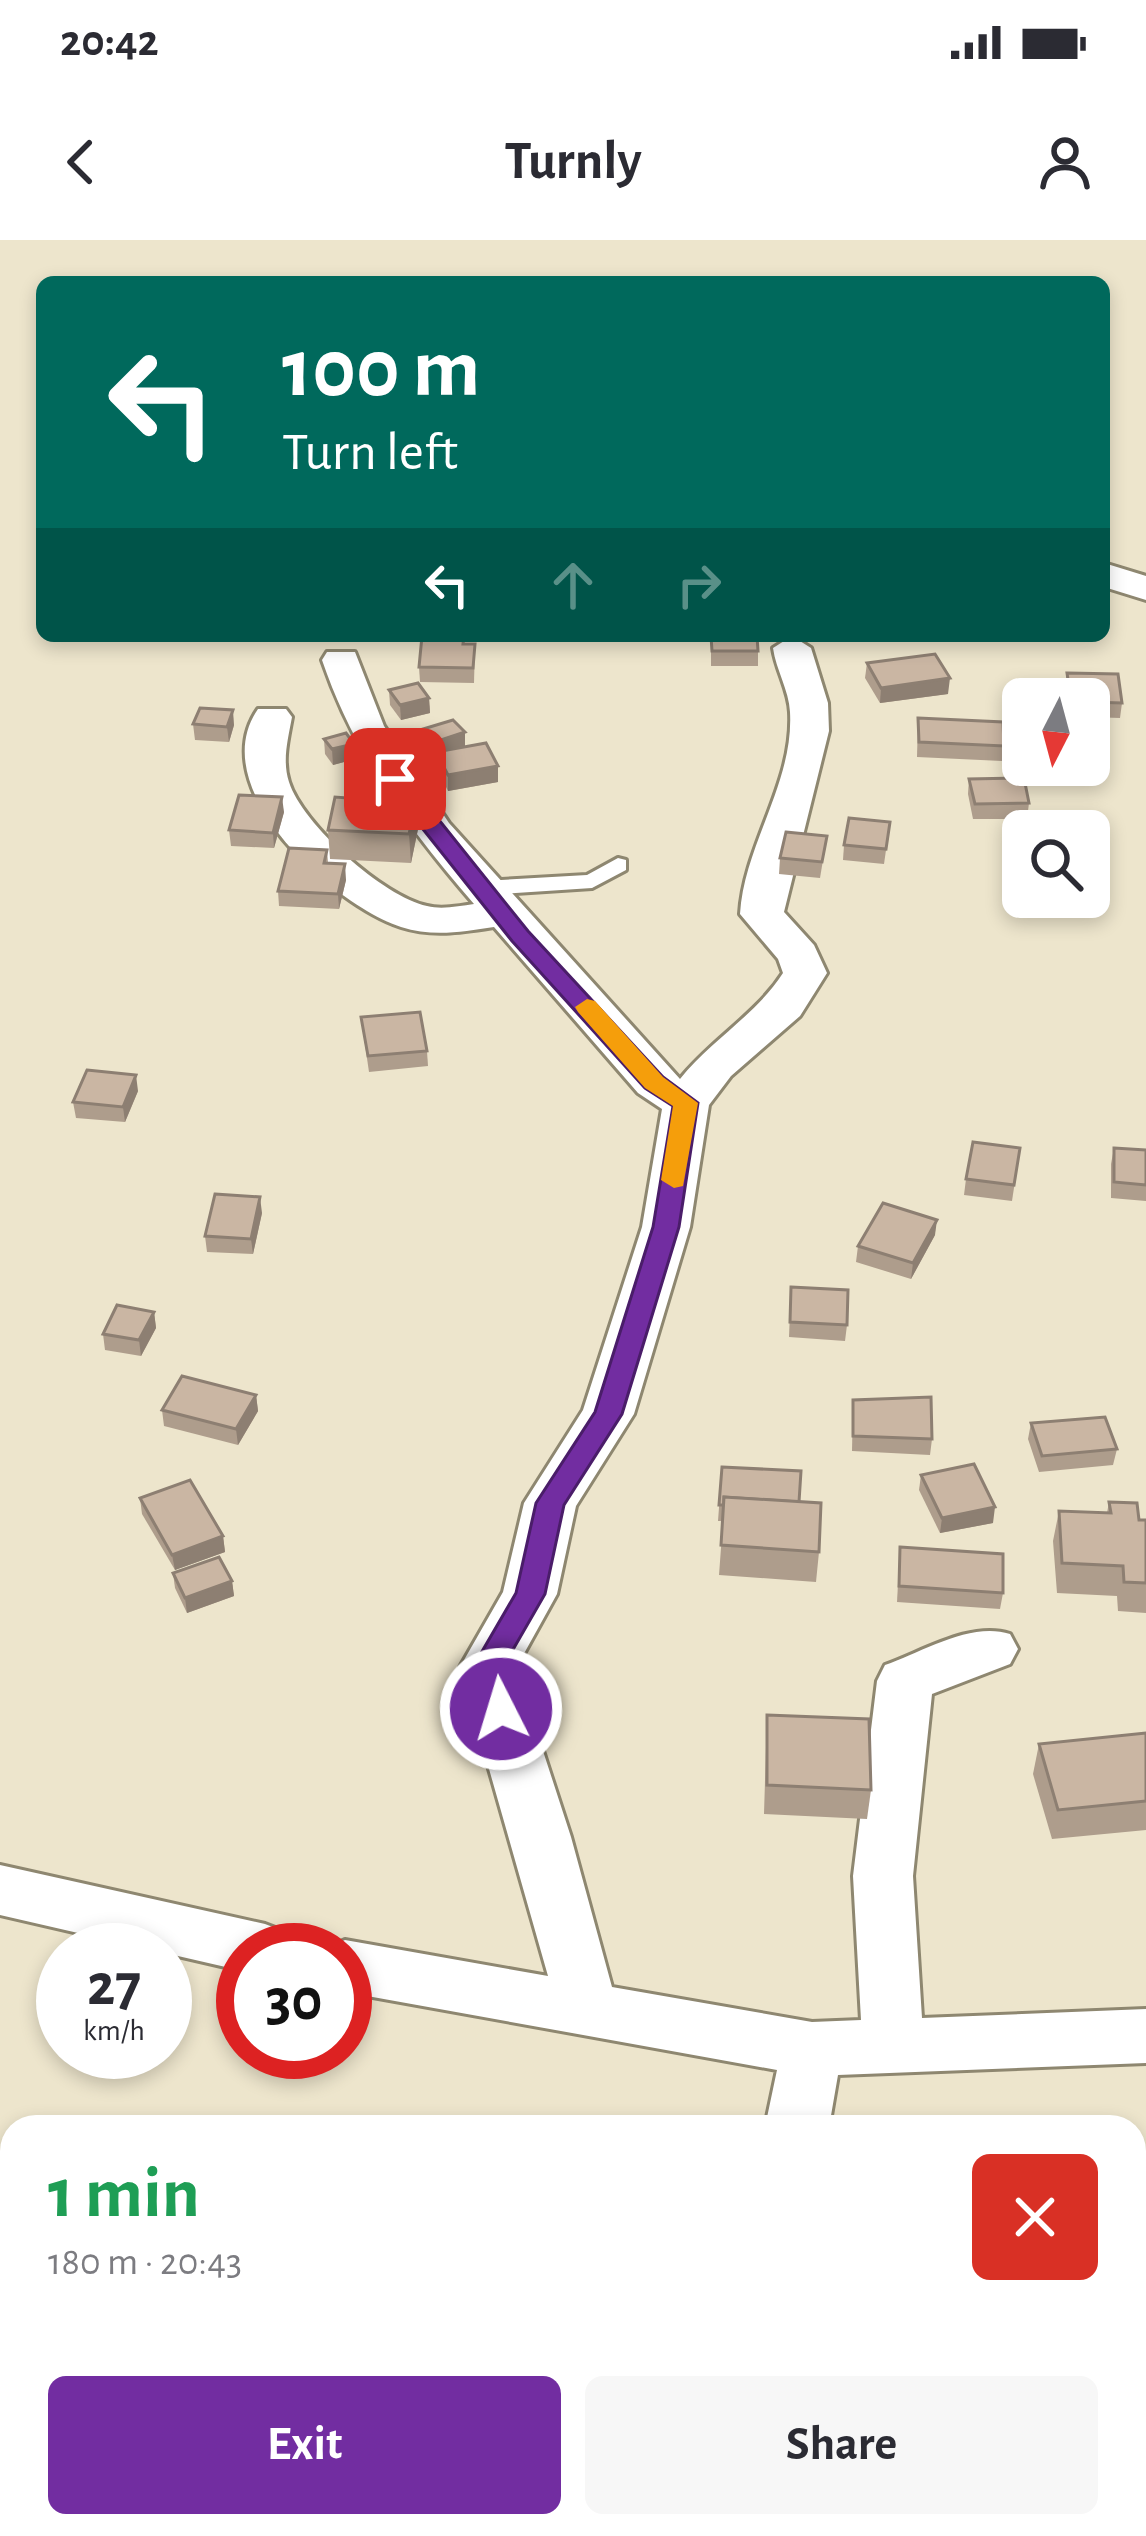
<!DOCTYPE html>
<meta charset="utf-8">
<style>
:root{--surface:#fff;--page:#f7f7f7;--text:#2b2b33;--muted:#7c7c81;--accent:#722da1}
body{margin:0;font-family:"Alegreya Sans",sans-serif;background:var(--page);color:var(--text);height:100vh;display:flex;flex-direction:column;font-size:45px;white-space:nowrap}
*{box-sizing:border-box;margin:0}
p{font-size:39px;color:var(--muted)}
.icon{flex:none;width:66px;height:66px;fill:none;stroke:currentColor;stroke-width:2;stroke-linecap:round;stroke-linejoin:round}
.map{position:relative;flex:1;overflow:hidden}
.sheet{position:absolute;left:0px;top:1875px;width:1146px;height:423px;display:flex;flex-direction:column;background:var(--surface);border-radius:36px 36px 0 0;box-shadow:0 6px 18px #0003}
.sheet>*{flex:none}
.banner{position:absolute;left:36px;top:36px;width:1074px;height:366px;border-radius:18px;box-shadow:0 6px 18px #0003;background:#00695c;color:#fff;overflow:hidden}
.needle{width:78px;rotate:186deg}
.fabs{position:absolute;left:1002px;top:438px;display:grid;gap:24px}
.fabs a{display:grid;place-items:center;width:108px;height:108px;border-radius:18px;background:var(--surface);box-shadow:0 6px 18px #0003;font-size:60px}
.speed{position:absolute;left:36px;top:1683px;display:flex;gap:24px;font-size:60px;font-weight:700;text-align:center}
.speed>*{display:grid;place-content:center;width:156px;height:156px;border-radius:50%;background:var(--surface);box-shadow:0 6px 18px #0003;line-height:1}
.speed small{font-size:30px;font-weight:400}
.speed .limit{border:18px solid #d22;background:#fff;color:#111}
.pin{position:absolute;display:grid;place-items:center;width:102px;height:102px;color:#fff;margin:-51px;border-radius:24px;box-shadow:0 6px 18px #0006}
.me{position:absolute;width:132px;margin:-66px;rotate:355deg;stroke-linejoin:round;filter:drop-shadow(0 0 9px #0008)}
.turn{display:flex;align-items:center;gap:42px;height:252px;padding:0 48px;font-size:54px}
.turn .icon{width:156px;height:156px;stroke-width:2.5}
.turn b{display:block;font-size:84px;line-height:102px}
.lanes{display:flex;align-items:center;height:114px;padding:0 48px;background:#0003;justify-content:center;gap:60px;direction:ltr}
.lanes .off{opacity:.35}
.round{display:grid;place-items:center;flex:none;width:126px;height:126px;border-radius:18px;background:var(--page)}
.summary{display:flex;align-items:center;justify-content:space-between;height:204px;padding:0 48px}
h1{font-size:72px;font-weight:700;line-height:90px;color:#1e9e55}
.primary-button{display:flex;gap:24px;margin-top:auto;padding:24px 48px}
.primary-button a{flex:1;height:138px;border-radius:18px;background:var(--accent);color:#fff;font-size:48px;font-weight:700;line-height:138px;text-align:center}
.primary-button a+a{background:var(--page);color:var(--text)}
.status{display:flex;justify-content:space-between;align-items:center;height:84px;padding:0 60px;background:var(--surface);direction:ltr}
.status svg{height:33px;fill:currentColor}
header{display:flex;justify-content:space-between;align-items:center;height:156px;padding:0 48px;background:var(--surface);font-size:54px;font-weight:700}
.map>svg:first-child{display:block}
</style>
<div class="status"><b>20:42</b><svg viewBox="0 0 49 12"><path d="M0 12V9h3v3zM5 12V6h3v6zM10 12V3h3v9zM15 12V0h3v12zM26 1h20v11H26zM47 4h2v5h-2z"/></svg></div>
<header><svg class="icon" aria-label="back" viewBox="0 0 24 24"><path d="M15 5l-7 7 7 7"/></svg>Turnly<svg class="icon" aria-label="person" viewBox="0 0 24 24"><circle cx="12" cy="8" r="4"/><path d="M4 21q1-7 8-7t8 7"/></svg></header>
<div class="map">
<svg width="1146" height="2296" viewBox="0 0 1146 2296">
<rect width="100%" height="100%" fill="#ede5cc"/>
<g fill="none" stroke-linecap="round" stroke-linejoin="round">
<g stroke="#8e8770" stroke-width="6">
<polygon id="lane" points="618,618 626,620 626,630 592,648 484,655 473,648 484,641 587,635"/>
</g>
<g stroke="#8e8770" stroke-width="6">
<g id="street">
<polygon points="1104,323 1146,336 1146,360 1104,347"/>
<path d="M792 396 811 408 828 463 829 491 784 672 814 705 827 733 800 776 731 836 709 865 690 987 634 1174 576 1266 557 1354 516 1428 571 1597 612 1747 812 1782 861 1780 853 1636 877 1441 885 1425C922 1412 971 1381 1010 1394L1018 1409 1010 1424 932 1454 913 1636 922 1778 1146 1769V1823L838 1835 829 1887H765L777 1830 345 1752V1710H322L345 1700 548 1736 460 1427 503 1352 524 1263 583 1170 642 987 662 869 638 853 494 687C462 692 432 697 401 687 332 664 203 548 258 469H286L292 477C288 499 282 521 289 542 302 584 384 657 427 666 442 670 459 666 474 664 409 589 354 514 322 420L327 412H355L384 486 449 583 680 839C711 800 756 775 783 733L778 719 740 674C744 605 794 543 790 472 789 450 776 430 773 408Z"/>
<polygon points="0,1625 265,1684 286,1692 295,1710 243,1710 243,1731 0,1675"/>
<polygon points="686,2286 756,2286 754,2296 684,2296"/>
</g>
</g>
<use href="#lane" fill="#fff" fill-rule="evenodd"/>
<use href="#street" fill="#fff" fill-rule="evenodd"/>
</g>
<g fill="#ae9d8c">
<polygon points="711,396 758,411 758,426 711,426"/>
<polygon points="464,404 475,404 474,443 420,442 419,427"/>
<polygon points="867,423 948,454 880,463 865,438"/>
<polygon points="1067,433 1122,463 1120,478 1089,477 1089,459 1067,459 1065,448"/>
<polygon points="389,450 429,458 430,473 401,480 390,465"/>
<polygon points="918,478 1004,506 1002,521 917,517"/>
<polygon points="193,484 234,485 229,502 195,500"/>
<polygon points="423,489 465,507 498,542 448,551 436,527 436,517 424,504"/>
<polygon points="324,499 354,504 355,519 333,525 325,514"/>
<polygon points="969,539 1029,563 1027,579 973,579 968,554"/>
<polygon points="385,558 418,589 411,623 330,619 328,590 361,559"/>
<polygon points="284,572 274,608 231,606 229,590"/>
<polygon points="890,582 884,624 843,620 844,605"/>
<polygon points="827,596 820,638 779,634 780,618"/>
<polygon points="327,610 328,623 346,640 339,669 279,666 278,651"/>
<polygon points="361,777 427,811 428,826 369,832"/>
<polygon points="138,851 125,882 76,878 73,862"/>
<polygon points="1020,908 1012,961 964,955 966,939"/>
<polygon points="1114,908 1146,910 1146,961 1111,958 1111,924"/>
<polygon points="262,973 253,1014 207,1012 205,996"/>
<polygon points="935,995 911,1039 856,1022 858,1006"/>
<polygon points="791,1047 847,1085 845,1101 789,1097"/>
<polygon points="154,1072 156,1088 141,1116 105,1110 103,1094"/>
<polygon points="256,1155 258,1171 238,1205 164,1186 162,1170"/>
<polygon points="853,1160 932,1199 930,1215 852,1211"/>
<polygon points="1031,1183 1117,1209 1113,1225 1039,1232 1028,1199"/>
<polygon points="722,1227 799,1262 819,1312 816,1342 719,1335 723,1281 718,1281"/>
<polygon points="921,1235 993,1283 940,1293 919,1250"/>
<polygon points="140,1258 223,1296 225,1312 175,1330 142,1274"/>
<polygon points="1109,1262 1139,1280 1146,1280 1146,1373 1118,1371 1117,1356 1057,1353 1053,1301 1059,1271 1107,1273"/>
<polygon points="900,1307 1003,1353 1000,1369 897,1362"/>
<polygon points="173,1333 232,1341 234,1356 187,1373 175,1348"/>
<polygon points="767,1475 871,1550 867,1579 764,1574"/>
<polygon points="1146,1493 1146,1590 1052,1599 1033,1534 1039,1504"/>
</g>
<g fill="#8d7f72">
<polygon points="950,438 948,454 880,463 881,448"/>
<polygon points="429,458 430,473 401,480 400,465"/>
<polygon points="233,470 234,485 229,502 227,487"/>
<polygon points="465,492 465,508 436,512 436,517 435,502"/>
<polygon points="354,504 355,519 333,525 332,509"/>
<polygon points="498,526 498,542 448,551 448,535"/>
<polygon points="282,557 284,572 274,608 273,593"/>
<polygon points="417,559 418,589 411,623 409,594"/>
<polygon points="345,624 346,640 339,669 338,654"/>
<polygon points="136,835 138,851 125,882 123,867"/>
<polygon points="260,957 262,973 253,1014 251,999"/>
<polygon points="937,980 935,995 911,1039 913,1023"/>
<polygon points="154,1072 156,1088 141,1116 139,1100"/>
<polygon points="256,1155 258,1171 238,1205 236,1189"/>
<polygon points="995,1267 993,1283 940,1293 942,1278"/>
<polygon points="223,1296 225,1312 175,1330 172,1315"/>
<polygon points="232,1341 234,1356 187,1373 185,1358"/>
</g>
<g fill="#cab6a3" stroke="#8d7f72" stroke-width="3">
<polygon points="422,396 464,396 463,404 475,404 473,428 419,427"/>
<polygon points="711,396 757,396 758,411 712,411"/>
<polygon points="935,414 950,438 881,448 867,423"/>
<polygon points="1067,433 1118,434 1122,463 1089,462 1089,459 1071,459"/>
<polygon points="418,443 429,458 400,465 389,450"/>
<polygon points="200,468 233,470 227,487 193,484"/>
<polygon points="918,478 1003,482 1004,506 919,502"/>
<polygon points="453,480 465,492 435,502 423,489"/>
<polygon points="346,493 354,504 332,509 324,499"/>
<polygon points="486,503 498,526 448,535 436,512"/>
<polygon points="1024,538 1029,563 975,564 969,539"/>
<polygon points="364,547 384,548 383,558 417,559 409,594 328,590 335,557 361,559"/>
<polygon points="239,555 282,557 273,593 229,590"/>
<polygon points="849,578 890,582 886,609 844,605"/>
<polygon points="786,592 827,596 822,622 780,618"/>
<polygon points="289,608 327,610 324,623 345,624 338,654 278,651"/>
<polygon points="420,772 427,811 368,816 361,777"/>
<polygon points="87,830 136,835 123,867 73,862"/>
<polygon points="973,902 1020,908 1014,945 966,939"/>
<polygon points="1114,908 1146,910 1146,945 1114,942"/>
<polygon points="215,954 260,957 251,999 205,996"/>
<polygon points="883,963 937,980 913,1023 858,1006"/>
<polygon points="791,1047 848,1050 847,1085 790,1082"/>
<polygon points="117,1065 154,1072 139,1100 103,1094"/>
<polygon points="182,1136 256,1155 236,1189 162,1170"/>
<polygon points="931,1157 932,1199 853,1196 853,1160"/>
<polygon points="1105,1177 1117,1209 1042,1216 1031,1183"/>
<polygon points="974,1224 995,1267 942,1278 921,1235"/>
<polygon points="722,1227 801,1231 799,1262 724,1257 724,1265 719,1265"/>
<polygon points="190,1240 223,1296 172,1315 140,1258"/>
<polygon points="724,1257 821,1263 819,1312 721,1305"/>
<polygon points="1109,1262 1137,1263 1139,1280 1146,1280 1146,1343 1124,1342 1123,1326 1062,1323 1059,1271 1111,1273"/>
<polygon points="900,1307 1003,1314 1003,1353 899,1346"/>
<polygon points="219,1317 232,1341 185,1358 173,1333"/>
<polygon points="767,1475 869,1479 871,1550 767,1545"/>
<polygon points="1146,1493 1146,1561 1058,1570 1039,1504"/>
</g>
<polygon fill="#722da1" stroke="#4a1d69" stroke-width="3" points="387,535 403,535 528,691 663,837 698,863 679,987 622,1174 564,1265 545,1354 503,1427 516,1469 501,1481 486,1469 473,1427 516,1353 536,1263 595,1172 653,987 673,866 645,848 512,701 387,544"/>
<polygon fill="#f59e0b" points="587,759 595,761 663,837 698,863 683,946 674,948 661,940 673,866 645,848 578,772 575,767"/>
</svg>
<div class="fabs">
<a><svg class="needle" viewBox="-14 -14 28 28"><path d="M0-13l5 13h-10z" fill="#e53935"/><path d="M0 13l5-13h-10z" fill="#7c7c81"/></svg></a>
<a><svg class="icon" aria-label="search" viewBox="0 0 24 24"><circle cx="10" cy="10" r="6"/><path d="M15 15l6 6"/></svg></a>
</div>
<div class="speed"><div>27<small>km/h</small></div><div class="limit">30</div></div>
<div class="pin" style="left:395px;top:539px;background:#d93025"><svg class="icon" aria-label="arrive" viewBox="0 0 24 24"><path d="M6 21V4h12l-3 4 3 4H6"/></svg></div>
<svg class="me" style="left:501px;top:1469px" viewBox="-20 -20 40 40"><circle r="17" fill="#722da1" stroke="#fff" stroke-width="3"/><path d="M0-11L8 9 0 5-8 9z" fill="#fff"/></svg>
<div class="banner">
<div class="turn"><svg class="icon" aria-label="left" viewBox="0 0 24 24"><path d="M17 20v-9H6M10 6l-5 5 5 5"/></svg><div><b>100 m</b>Turn left</div></div>
<div class="lanes"><svg class="icon" aria-label="left" viewBox="0 0 24 24"><path d="M17 20v-9H6M10 6l-5 5 5 5"/></svg><svg class="icon off" aria-label="ahead" viewBox="0 0 24 24"><path d="M12 20V5M6 11l6-6 6 6"/></svg><svg class="icon off" aria-label="right" viewBox="0 0 24 24"><path d="M7 20v-9h11M14 6l5 5-5 5"/></svg></div>
</div>
<section class="sheet">
<div class="summary"><div><h1>1 min</h1><p>180 m · 20:43</p></div><a class="round" style="background:#d93025;color:#fff"><svg class="icon" aria-label="close" viewBox="0 0 24 24"><path d="M6 6l12 12M18 6L6 18"/></svg></a></div>
<div class="primary-button"><a>Exit</a><a>Share</a></div>
</section>
</div>
